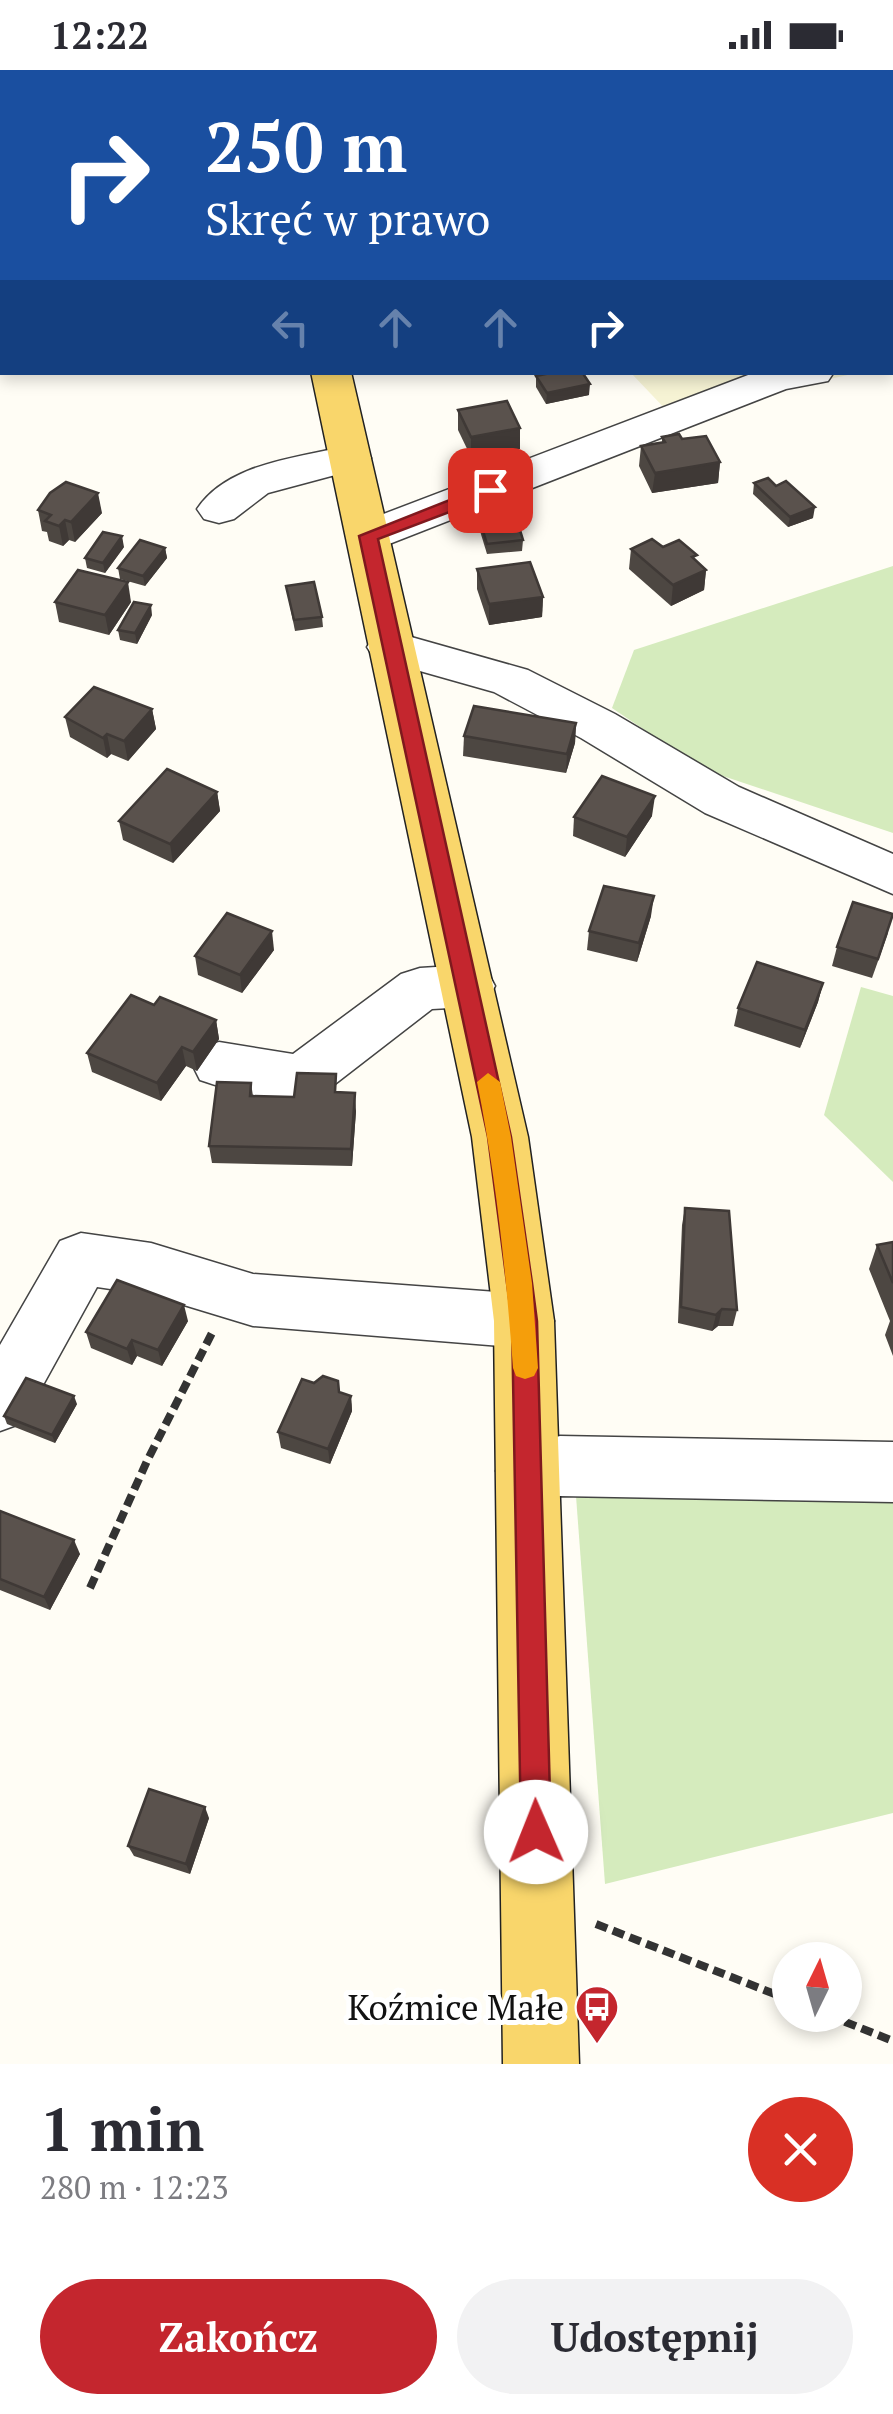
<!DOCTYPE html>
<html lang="pl">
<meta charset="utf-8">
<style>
:root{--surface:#fff;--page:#f2f2f3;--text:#2b2b33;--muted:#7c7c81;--accent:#c4262e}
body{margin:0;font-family:"PT Serif",serif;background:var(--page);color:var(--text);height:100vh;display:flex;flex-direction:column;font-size:38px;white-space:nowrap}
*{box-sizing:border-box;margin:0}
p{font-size:32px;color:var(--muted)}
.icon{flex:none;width:55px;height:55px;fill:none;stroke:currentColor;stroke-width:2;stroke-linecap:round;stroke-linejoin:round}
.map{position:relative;height:1994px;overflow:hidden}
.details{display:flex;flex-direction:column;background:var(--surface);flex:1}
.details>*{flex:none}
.banner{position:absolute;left:0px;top:0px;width:895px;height:305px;box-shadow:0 5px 15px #0003;background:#1a4fa0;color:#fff;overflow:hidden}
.needle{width:65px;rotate:5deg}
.buttons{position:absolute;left:772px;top:1872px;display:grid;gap:20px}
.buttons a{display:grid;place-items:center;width:90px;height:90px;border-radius:50%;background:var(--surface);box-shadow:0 5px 15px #0003;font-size:50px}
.pin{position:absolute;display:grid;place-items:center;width:85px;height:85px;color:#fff;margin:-42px;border-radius:20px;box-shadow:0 5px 15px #0006}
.me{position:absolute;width:110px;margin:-55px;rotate:359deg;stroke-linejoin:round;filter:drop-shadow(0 0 8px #0008)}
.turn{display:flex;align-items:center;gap:35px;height:210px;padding:0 40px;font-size:45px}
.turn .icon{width:130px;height:130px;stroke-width:2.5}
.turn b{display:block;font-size:70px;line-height:85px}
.lanes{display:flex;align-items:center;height:95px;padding:0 40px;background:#0003;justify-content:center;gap:50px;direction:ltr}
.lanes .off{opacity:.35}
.round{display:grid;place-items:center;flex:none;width:105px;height:105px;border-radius:52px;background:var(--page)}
.summary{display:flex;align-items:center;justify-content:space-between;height:170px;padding:0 40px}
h1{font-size:60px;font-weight:700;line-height:75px}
.action{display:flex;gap:20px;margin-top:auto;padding:20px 40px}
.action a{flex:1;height:115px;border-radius:60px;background:var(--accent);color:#fff;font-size:40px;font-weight:700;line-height:115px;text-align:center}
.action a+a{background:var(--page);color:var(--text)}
.status{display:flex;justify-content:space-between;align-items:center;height:70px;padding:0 50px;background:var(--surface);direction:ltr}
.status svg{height:28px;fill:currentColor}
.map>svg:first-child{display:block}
</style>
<div class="status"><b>12:22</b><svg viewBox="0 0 49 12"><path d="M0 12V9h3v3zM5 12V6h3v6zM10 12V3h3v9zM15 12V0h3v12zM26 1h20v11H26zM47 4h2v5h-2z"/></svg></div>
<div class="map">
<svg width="893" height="1994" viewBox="0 0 893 1994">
<rect width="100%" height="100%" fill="#fffdf5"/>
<polygon fill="#f6f3d4" points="631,303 857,303 670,344"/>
<g fill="#d5ebbd">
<polygon points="893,496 893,763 702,699 612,638 634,580"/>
<polygon points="861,917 893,926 893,1112 824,1045"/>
<polygon points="893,1413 893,1743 605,1814 576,1426"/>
</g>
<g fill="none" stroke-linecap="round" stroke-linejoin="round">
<g stroke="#444" stroke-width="3">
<g id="minor">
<rect x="892" y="275" width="1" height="24"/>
<polygon points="756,302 834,302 828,311 786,319 384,476 368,480 352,476 346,466 352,456"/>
<path d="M350 375 365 379 371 388 365 397 268 423 234 449 219 453 204 449 197 439C228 392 300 388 350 375Z"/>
<polygon points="390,561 528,600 615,644 739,717 893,784 893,824 705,743 581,668 494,622 374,588 367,577 374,566"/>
<path d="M468 895 487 901 495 916 487 931 468 937 432 939 322 1024C286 1036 235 1022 200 1010L192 994 200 978 219 972 293 984 401 904 420 898Z"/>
<polygon points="81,1163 151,1173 253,1204 524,1224 545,1232 554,1251 545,1270 524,1278 253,1256 151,1225 97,1217 22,1353 0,1361 0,1275 60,1171"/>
<polygon points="560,1366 893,1372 893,1432 560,1426 528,1431 506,1422 496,1401 506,1380"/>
</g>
</g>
<g stroke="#222" stroke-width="3">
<g id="major">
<polygon points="245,0 279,0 280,2 246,2"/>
<polygon points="311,302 351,302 528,1067 554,1251 579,1994 503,1994 494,1251 472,1067"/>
</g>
</g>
<g stroke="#333" stroke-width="8" stroke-dasharray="12 6" stroke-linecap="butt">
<polyline points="90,1518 147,1391 213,1261"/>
<polyline points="596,1854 790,1930"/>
<polyline points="828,1945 893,1971"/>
</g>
<use href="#minor" fill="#fff" fill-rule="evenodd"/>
<use href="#major" fill="#f9d66b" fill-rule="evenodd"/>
</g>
<g fill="#4d4742">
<polygon points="879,0 893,0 893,6 892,2 881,2"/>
<polygon points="2,247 2,281 0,281 0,251"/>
<polygon points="536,306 589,325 546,334 536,317"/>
<polygon points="458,340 520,379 471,387 458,360"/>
<polygon points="662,367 682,369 720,392 718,413 652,423 639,396 641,376 662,373"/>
<polygon points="754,413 813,448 788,457 753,424"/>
<polygon points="38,440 102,443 75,472 69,470 63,476 49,471 47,462 42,461"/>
<polygon points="480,451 523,470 522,481 487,484 480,461"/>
<polygon points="124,477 105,503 87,498 85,488"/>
<polygon points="663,477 696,491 706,500 704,520 671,536 629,499 631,479"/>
<polygon points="165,478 167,488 145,516 120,509 118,498"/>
<polygon points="477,499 543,527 542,547 489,555 477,519"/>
<polygon points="286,516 322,547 323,557 295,561"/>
<polygon points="55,532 131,532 109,565 59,552"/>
<polygon points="152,545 137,574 120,570 118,560"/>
<polygon points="152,639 156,659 128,691 111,684 107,688 70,667 65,647"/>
<polygon points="576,653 575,673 566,703 463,686 464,666"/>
<polygon points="217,722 220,741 173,793 123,770 119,751"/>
<polygon points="652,746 625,787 573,766 574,747"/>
<polygon points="651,846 637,892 587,880 589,861"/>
<polygon points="888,863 872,908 832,896 837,877"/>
<polygon points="274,880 242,923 198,905 195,886"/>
<polygon points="823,913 818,932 800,978 734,956 738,938"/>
<polygon points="154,935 216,950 219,969 197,1001 186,996 161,1031 92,1002 87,983"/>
<polygon points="251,1013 253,1026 294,1027 337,1022 356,1041 352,1096 212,1093 209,1076"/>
<polygon points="685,1138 737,1240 733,1256 718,1256 712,1261 678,1253 682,1155"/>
<polygon points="893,1172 893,1286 885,1265 890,1251 869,1199 877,1175"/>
<polygon points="188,1251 162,1296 137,1286 132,1295 91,1278 86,1262"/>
<polygon points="339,1322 351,1326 352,1341 330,1394 281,1378 278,1362"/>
<polygon points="77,1334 55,1373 7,1354 4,1346"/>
<polygon points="0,1441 80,1484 50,1540 0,1520"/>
<polygon points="209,1748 190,1804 134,1786 128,1776"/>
</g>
<g fill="#3f3936">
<polygon points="590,314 589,325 546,334 547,323"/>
<polygon points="520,358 520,379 471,387 471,367"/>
<polygon points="720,392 718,413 652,423 655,403"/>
<polygon points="98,423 102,443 75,472 71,452"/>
<polygon points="815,437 813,448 788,457 790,447"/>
<polygon points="65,450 69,470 63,476 59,456"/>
<polygon points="122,466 124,477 105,503 103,493"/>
<polygon points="165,478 167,488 145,516 143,506"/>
<polygon points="706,500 704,520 671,536 673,515"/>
<polygon points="128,512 131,532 109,565 105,545"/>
<polygon points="543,527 542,547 489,555 489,534"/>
<polygon points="151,535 152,545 137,574 135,563"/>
<polygon points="152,639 156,659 128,691 124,671"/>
<polygon points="576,653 575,673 566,703 567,684"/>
<polygon points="107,664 111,684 107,688 103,668"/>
<polygon points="217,722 220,741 173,793 170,774"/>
<polygon points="655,726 652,746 625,787 627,767"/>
<polygon points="654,826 651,846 637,892 639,873"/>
<polygon points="272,861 274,880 242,923 240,905"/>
<polygon points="823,913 818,932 800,978 805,960"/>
<polygon points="216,950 219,969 197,1001 193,982"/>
<polygon points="182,977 186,996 161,1031 157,1013"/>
<polygon points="355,1023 356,1041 352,1096 351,1079"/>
<polygon points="184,1235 188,1251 162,1296 158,1280"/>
<polygon points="722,1239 718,1256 712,1261 716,1245"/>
<polygon points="132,1270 137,1286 132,1295 127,1279"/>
<polygon points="74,1326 77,1334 55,1373 52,1365"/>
<polygon points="351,1326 352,1341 330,1394 328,1379"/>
<polygon points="74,1470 80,1484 50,1540 44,1527"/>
<polygon points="205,1737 209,1748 190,1804 186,1794"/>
</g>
<g fill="#5a524d" stroke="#3f3936" stroke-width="2.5">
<polygon points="382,0 405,0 407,2 368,2"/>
<polygon points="758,0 798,0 799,2 759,2"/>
<polygon points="0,37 2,37 2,50 0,55"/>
<polygon points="2,247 2,262 0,261 0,251"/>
<polygon points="555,302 582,302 590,314 547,323 536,306"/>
<polygon points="507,331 520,358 471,367 458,340"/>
<polygon points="679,364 682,369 706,366 720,392 655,403 641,376 665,372 662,367"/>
<polygon points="768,408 776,416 786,411 815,437 790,447 754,413"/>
<polygon points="66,412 98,423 71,452 65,450 59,456 45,451 51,445 38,440 50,423"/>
<polygon points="516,447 523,470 487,474 480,451"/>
<polygon points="103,462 122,466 103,493 85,488"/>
<polygon points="652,469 663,477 679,470 697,485 692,487 706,500 673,515 631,479"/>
<polygon points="140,470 165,478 143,506 118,498"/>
<polygon points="530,492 543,527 489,534 477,499"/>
<polygon points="78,500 128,512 105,545 55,532"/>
<polygon points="314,512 322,547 294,550 286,516"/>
<polygon points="134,532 151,535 135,563 118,560"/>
<polygon points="94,617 152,639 124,671 107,664 103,668 65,647"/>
<polygon points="474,636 576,653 567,684 464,666"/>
<polygon points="167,699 217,722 170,774 119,751"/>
<polygon points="602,706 655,726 627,767 574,747"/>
<polygon points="604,816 654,826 639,873 589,861"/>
<polygon points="853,832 893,844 878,889 837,877"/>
<polygon points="227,843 272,861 240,905 195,886"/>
<polygon points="757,892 823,913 805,960 738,938"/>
<polygon points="131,925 154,935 160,927 216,950 193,982 182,977 157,1013 87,983"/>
<polygon points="297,1003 336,1004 335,1022 355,1023 351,1079 209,1076 217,1012 251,1013 250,1026 294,1027"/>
<polygon points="685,1138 729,1141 737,1240 722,1239 716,1245 681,1237"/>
<polygon points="893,1172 893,1213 877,1175"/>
<polygon points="117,1210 184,1235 158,1280 132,1270 127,1279 86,1262"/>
<polygon points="323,1306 338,1311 339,1322 351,1326 328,1379 278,1362 302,1309 314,1313"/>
<polygon points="26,1308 74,1326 52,1365 4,1346"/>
<polygon points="0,1441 74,1470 44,1527 0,1509"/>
<polygon points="149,1719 205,1737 186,1794 128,1776"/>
</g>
<polygon fill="#c4262e" stroke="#7f191e" stroke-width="2.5" points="490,414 497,416 497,424 378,469 511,1067 532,1213 537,1251 551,1762 546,1772 536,1776 526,1772 521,1762 512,1251 507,1213 488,1067 359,466"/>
<path fill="#f59e0b" d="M488 1003 500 1012 511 1067 532 1213 538 1298 534 1306 525 1309 516 1306 513 1298C506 1202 496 1106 477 1012Z"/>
<defs>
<g id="bus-pin" transform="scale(2.25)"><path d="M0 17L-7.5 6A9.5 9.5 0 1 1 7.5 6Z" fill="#c4262e" stroke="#fff"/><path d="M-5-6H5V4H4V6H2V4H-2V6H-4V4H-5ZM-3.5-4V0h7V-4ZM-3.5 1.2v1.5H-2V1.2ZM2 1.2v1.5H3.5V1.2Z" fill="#fff"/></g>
</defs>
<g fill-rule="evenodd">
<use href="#bus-pin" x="597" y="1937"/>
</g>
<g text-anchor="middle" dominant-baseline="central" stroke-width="10" stroke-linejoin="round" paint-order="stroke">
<g font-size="35" fill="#111" stroke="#fff" text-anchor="end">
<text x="564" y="1937">Koźmice Małe</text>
</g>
</g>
</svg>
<div class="buttons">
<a><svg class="needle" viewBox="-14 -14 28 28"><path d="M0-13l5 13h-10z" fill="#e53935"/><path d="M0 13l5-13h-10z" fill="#7c7c81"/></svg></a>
</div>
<div class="pin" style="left:490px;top:420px;background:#d93025"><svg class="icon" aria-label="arrive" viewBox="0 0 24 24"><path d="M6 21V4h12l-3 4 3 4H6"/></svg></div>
<svg class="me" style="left:536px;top:1762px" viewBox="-20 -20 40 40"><circle r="19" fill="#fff"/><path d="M0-13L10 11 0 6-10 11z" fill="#c4262e"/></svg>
<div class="banner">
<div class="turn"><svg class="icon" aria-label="right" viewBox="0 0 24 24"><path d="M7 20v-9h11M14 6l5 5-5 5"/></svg><div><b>250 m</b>Skręć w prawo</div></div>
<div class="lanes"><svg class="icon off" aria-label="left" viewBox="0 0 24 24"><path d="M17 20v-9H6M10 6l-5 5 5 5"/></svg><svg class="icon off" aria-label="ahead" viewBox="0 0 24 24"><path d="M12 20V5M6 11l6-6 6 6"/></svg><svg class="icon off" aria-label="ahead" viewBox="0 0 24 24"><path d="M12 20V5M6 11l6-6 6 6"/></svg><svg class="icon" aria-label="right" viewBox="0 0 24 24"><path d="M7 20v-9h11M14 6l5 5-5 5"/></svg></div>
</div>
</div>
<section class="details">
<div class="summary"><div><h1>1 min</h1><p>280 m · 12:23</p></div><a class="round" style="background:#d93025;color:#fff"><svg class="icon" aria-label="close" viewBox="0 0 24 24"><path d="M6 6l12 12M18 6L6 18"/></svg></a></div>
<div class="action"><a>Zakończ</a><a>Udostępnij</a></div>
</section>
